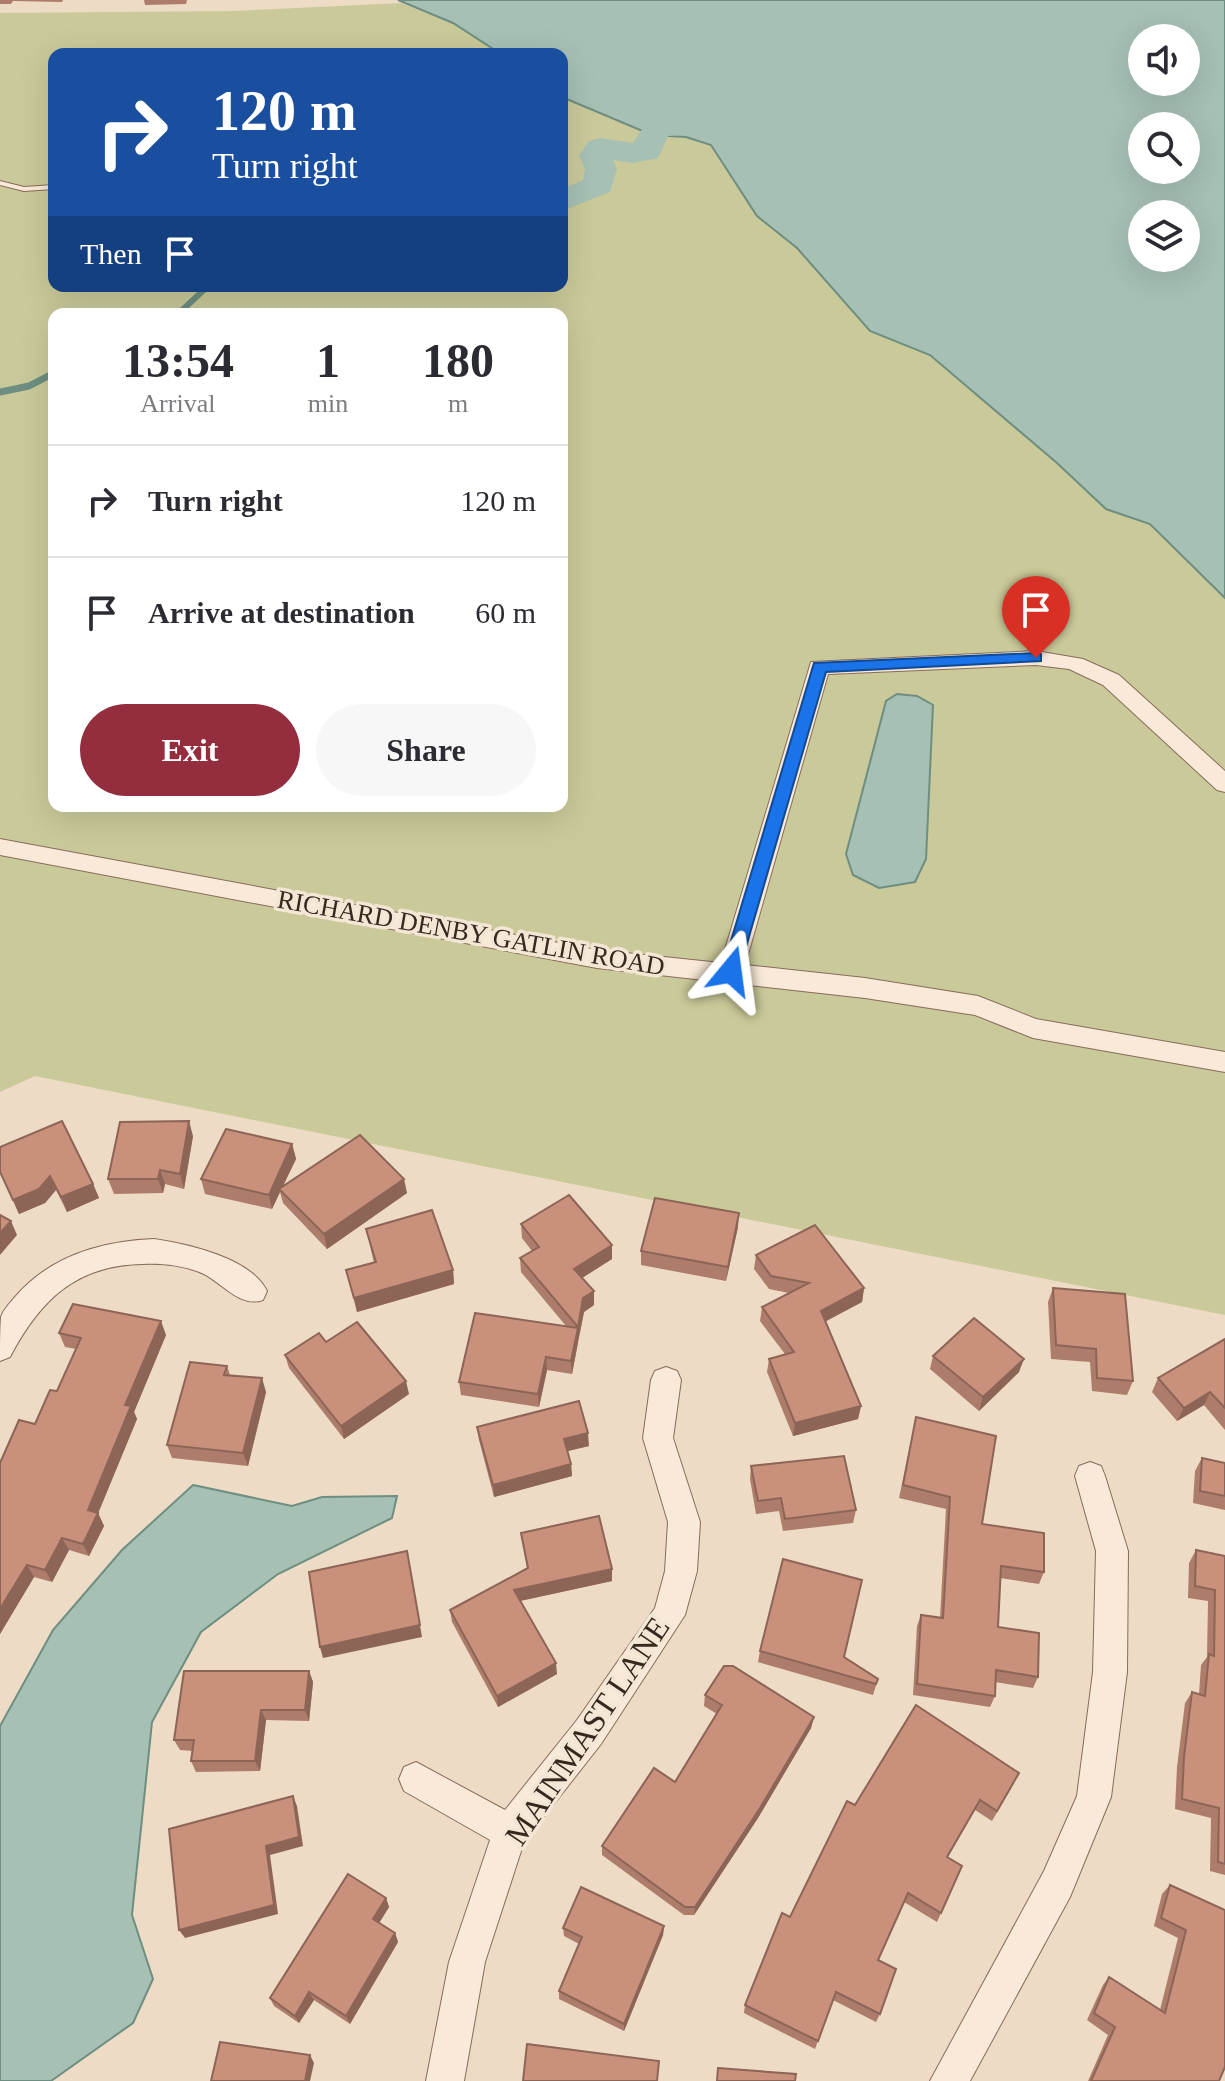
<!DOCTYPE html>
<style>
:root{--surface:#fff;--page:#f7f7f7;--text:#2b2b33;--muted:#7c7c81;--line:#e1e1e2;--accent:#942e3e}
body{margin:0;font-family:Georgia,serif;background:var(--page);color:var(--text);height:100vh;display:flex;flex-direction:column;font-size:30px;white-space:nowrap}
*{box-sizing:border-box;margin:0}
p{font-size:26px;color:var(--muted)}
.icon{flex:none;width:44px;height:44px;fill:none;stroke:currentColor;stroke-width:2;stroke-linecap:round;stroke-linejoin:round}
.map{position:relative;flex:1;overflow:hidden}
.drawer{position:absolute;left:48px;top:308px;width:520px;height:504px;display:flex;flex-direction:column;background:var(--surface);border-radius:16px;box-shadow:0 8px 32px #0002}
.drawer>*{flex:none}
.top-card{position:absolute;left:48px;top:48px;width:520px;height:244px;border-radius:16px;box-shadow:0 8px 32px #0002;background:#1a4fa0;color:#fff;overflow:hidden}
.fabs{position:absolute;left:1128px;top:24px;display:grid;gap:16px}
.fabs a{display:grid;place-items:center;width:72px;height:72px;border-radius:50%;background:var(--surface);box-shadow:0 8px 32px #0002;font-size:40px}
.pin{position:absolute;display:grid;place-items:center;width:68px;height:68px;color:#fff;margin:-82px -34px;border-radius:50% 50% 50% 0;rotate:-45deg;box-shadow:0 0 8px #0007}
.pin .icon{rotate:45deg}
.me{position:absolute;width:88px;margin:-44px;rotate:16deg;stroke-linejoin:round;filter:drop-shadow(0 0 6px #0008)}
.turn{display:flex;align-items:center;gap:28px;height:168px;padding:0 32px;font-size:36px}
.turn .icon{width:104px;height:104px;stroke-width:2.5}
.turn b{display:block;font-size:56px;line-height:68px}
.then{display:flex;align-items:center;height:76px;padding:0 32px;background:#0003;gap:16px;font-size:30px}
.eta{display:flex;justify-content:space-evenly;align-items:center;height:136px;text-align:center}
.eta b{font-size:48px;font-weight:700;line-height:56px}
.button{display:flex;gap:16px;margin-top:auto;padding:16px 32px}
.button a{flex:1;height:92px;border-radius:48px;background:var(--accent);color:#fff;font-size:32px;font-weight:700;line-height:92px;text-align:center}
.button a+a{background:var(--page);color:var(--text)}
ul{padding:0;list-style:none}
li{display:flex;align-items:center;gap:24px;height:112px;padding:0 32px;border-top:2px solid var(--line)}
li div{flex:1}
li b{display:block;font-size:30px}
li em{font-style:normal}
.map>svg:first-child{display:block}
</style>
<div class="map">
<svg width="1225" height="2081" viewBox="0 0 1225 2081">
<rect width="100%" height="100%" fill="#eddbc5"/>
<path fill="#cac999" fill-rule="evenodd" d="M401 3 453 23 501 54H54V286H562V97L652 135 686 137 711 145 757 216 797 248 870 331 930 355 1057 463 1106 509 1150 524 1225 598V1315L35 1076 0 1092V13L235 11ZM54 314H562V806H54Z"/>
<g fill="#a6c0b4" stroke="#6d8e81" stroke-width="2" fill-rule="evenodd">
<path d="M398 0H1225V598L1150 524 1106 509 1057 463 930 355 870 331 797 248 757 216 711 145 686 137 652 135 562 97V54H501L453 23ZM1142 38H1186V82H1142ZM1142 126H1186V170H1142ZM1142 214H1186V258H1142Z"/>
<polygon points="897,694 917,696 933,705 926,859 915,882 879,888 853,875 846,854 886,701"/>
<polygon points="193,1485 292,1506 322,1497 397,1496 392,1518 278,1574 201,1632 152,1722 132,1915 153,1979 133,2023 51,2081 0,2081 0,1726 53,1630 122,1550"/>
</g>
<g fill="none" stroke-linecap="round" stroke-linejoin="round">
<polyline stroke="#6d8e81" stroke-width="6" points="178,314 208,286"/>
<polyline stroke="#6d8e81" stroke-width="7" points="0,392 29,386 54,373"/>
<polygon fill="#a6c0b4" fill-rule="evenodd" points="717,116 728,118 733,125 728,132 668,136 658,158 633,163 613,160 617,169 610,192 562,211 562,189 583,180 585,169 579,156 589,141 600,138 633,143 648,120"/>
<g stroke="#876c5b" stroke-width="2">
<polygon id="lane" points="0,181 24,187 54,185 54,189 24,191 0,185"/>
</g>
<g stroke="#876c5b" stroke-width="2">
<g id="street">
<polygon points="1036,651 1083,659 1119,675 1225,771 1225,792 1217,790 1103,685 1069,669 1036,665 828,674 745,965 865,978 978,996 1036,1019 1225,1052 1225,1072 1033,1038 975,1015 865,998 597,968 0,855 0,839 597,950 721,963 811,662"/>
<path d="M154 1239C188 1244 251 1258 267 1291L263 1300C241 1308 223 1284 204 1274 186 1266 163 1263 143 1264 76 1265 40 1300 10 1357L0 1361C0 1348 0 1330 1 1317 3 1310 10 1303 15 1297 50 1256 102 1241 154 1239Z"/>
<polygon points="666,1367 677,1371 681,1380 673,1438 700,1522 697,1571 685,1615 601,1744 524,1842 485,1962 464,2081 426,2081 449,1962 490,1840 404,1791 399,1779 404,1767 416,1762 505,1810 577,1720 655,1608 665,1571 668,1522 643,1438 651,1380 655,1371"/>
<polygon points="1090,1462 1101,1466 1105,1476 1128,1551 1127,1672 1111,1797 1070,1897 970,2081 930,2081 1044,1871 1077,1796 1093,1672 1096,1551 1075,1476 1079,1466"/>
</g>
</g>
<use href="#lane" fill="#f8e9d8" fill-rule="evenodd"/>
<use href="#street" fill="#f8e9d8" fill-rule="evenodd"/>
</g>
<g fill="#ad7c6b">
<polygon points="0,0 63,0 62,2 13,1 11,4 0,4"/>
<polygon points="144,0 187,0 186,4 145,5"/>
<polygon points="193,1136 184,1189 165,1184 163,1193 114,1194 108,1179"/>
<polygon points="292,1144 296,1159 283,1186 407,1193 327,1249 283,1203 280,1192 272,1209 205,1194 201,1179"/>
<polygon points="0,1172 93,1184 99,1198 67,1212 56,1190 45,1203 19,1214"/>
<polygon points="521,1224 612,1259 582,1278 594,1291 594,1305 584,1312 572,1374 547,1370 539,1407 461,1395 459,1382 566,1326 521,1272 520,1258 532,1251 522,1238"/>
<polygon points="738,1227 726,1281 641,1265 641,1251"/>
<polygon points="366,1229 453,1270 454,1284 357,1312 346,1270 374,1263"/>
<polygon points="756,1255 864,1288 862,1302 825,1321 861,1406 858,1419 793,1436 767,1372 769,1359 785,1354 760,1321 762,1307 789,1293 769,1289 754,1269"/>
<polygon points="1053,1288 1133,1381 1127,1395 1092,1391 1090,1362 1051,1359 1048,1302"/>
<polygon points="59,1333 166,1335 134,1412 137,1419 98,1513 104,1526 89,1556 69,1550 52,1582 34,1577 0,1634 0,1463 35,1424 57,1391 76,1349 65,1347"/>
<polygon points="1225,1339 1225,1430 1204,1405 1177,1421 1152,1392 1158,1378"/>
<polygon points="326,1342 409,1394 344,1439 289,1368 285,1355"/>
<polygon points="933,1356 1019,1372 979,1411 930,1369"/>
<polygon points="227,1366 230,1375 266,1392 248,1466 172,1458 167,1445"/>
<polygon points="916,1417 982,1524 1044,1572 1039,1584 1000,1578 998,1627 1038,1677 1033,1688 995,1682 995,1696 990,1707 913,1695 917,1626 921,1615 940,1618 946,1509 899,1498"/>
<polygon points="477,1427 589,1446 567,1451 571,1464 572,1476 494,1497 479,1440"/>
<polygon points="1202,1458 1225,1463 1225,1510 1193,1503 1195,1471"/>
<polygon points="751,1466 856,1510 853,1523 783,1531 779,1511 756,1514 750,1479"/>
<polygon points="521,1533 612,1581 520,1601 557,1674 498,1707 452,1622 450,1610 527,1568"/>
<polygon points="1196,1550 1225,1556 1225,1875 1210,1871 1211,1818 1175,1809 1177,1767 1185,1703 1192,1692 1199,1694 1201,1665 1207,1657 1208,1601 1188,1598 1189,1563"/>
<polygon points="760,1651 844,1657 878,1679 873,1695 758,1662"/>
<polygon points="309,1671 313,1682 309,1721 266,1720 260,1771 196,1772 191,1761 193,1751 180,1750 174,1740"/>
<polygon points="705,1695 814,1717 811,1728 758,1818 694,1915 684,1915 602,1855 602,1846 675,1782 717,1714 704,1706"/>
<polygon points="1014,1783 992,1821 975,1810 947,1858 941,1913 937,1922 904,1902 878,1960 880,2014 876,2022 833,2000 815,2049 744,2013 745,2005 790,1917 855,1805"/>
<polygon points="1170,1885 1225,1910 1219,2081 1088,2081 1108,2035 1087,2020 1103,1985 1109,1977 1160,2010 1178,1938 1154,1926 1162,1894"/>
<polygon points="386,1898 389,1907 379,1923 395,1933 398,1942 350,2024 314,2000 299,2023 274,2006 270,1998"/>
<polygon points="664,1926 663,1935 624,2031 559,1999 559,1991 579,1944 564,1936 563,1928"/>
</g>
<g fill="#8d6557">
<polygon points="189,1121 193,1136 184,1189 180,1174"/>
<polygon points="292,1144 296,1159 281,1190 279,1189 280,1192 272,1209 269,1195"/>
<polygon points="160,1170 165,1184 163,1193 158,1179"/>
<polygon points="50,1176 56,1190 45,1203 19,1214 13,1200"/>
<polygon points="404,1179 407,1193 327,1249 324,1234"/>
<polygon points="93,1184 99,1198 67,1212 61,1197"/>
<polygon points="739,1213 738,1227 726,1281 728,1267"/>
<polygon points="11,1221 17,1235 0,1255 0,1233"/>
<polygon points="612,1245 612,1259 574,1283 574,1269"/>
<polygon points="453,1270 454,1284 357,1312 354,1298"/>
<polygon points="864,1288 862,1302 819,1325 821,1311"/>
<polygon points="594,1291 594,1305 584,1312 578,1341 578,1327 583,1298"/>
<polygon points="161,1321 166,1335 134,1412 137,1419 97,1516 98,1513 104,1526 89,1556 83,1544 88,1510 125,1405"/>
<polygon points="578,1328 578,1342 572,1374 571,1361"/>
<polygon points="546,1357 547,1370 539,1407 538,1394"/>
<polygon points="1024,1359 1019,1372 979,1411 983,1397"/>
<polygon points="262,1378 266,1392 248,1466 243,1453"/>
<polygon points="406,1381 409,1394 344,1439 341,1426"/>
<polygon points="1210,1392 1204,1405 1177,1421 1184,1408"/>
<polygon points="861,1406 858,1419 793,1436 795,1423"/>
<polygon points="588,1433 589,1446 564,1452 564,1439"/>
<polygon points="571,1464 572,1476 494,1497 493,1485"/>
<polygon points="62,1538 69,1550 52,1582 45,1570"/>
<polygon points="407,1551 422,1637 323,1658 320,1647"/>
<polygon points="27,1565 34,1577 0,1634 0,1609"/>
<polygon points="612,1569 612,1581 515,1602 514,1590"/>
<polygon points="556,1663 557,1674 498,1707 497,1696"/>
<polygon points="309,1671 313,1682 309,1721 305,1710"/>
<polygon points="261,1710 266,1720 260,1771 255,1761"/>
<polygon points="814,1717 811,1728 758,1818 694,1915 695,1907"/>
<polygon points="293,1796 297,1806 303,1846 270,1855 278,1914 185,1938 179,1930 266,1846"/>
<polygon points="386,1898 389,1907 376,1928 373,1919"/>
<polygon points="664,1926 663,1935 624,2031 624,2024"/>
<polygon points="395,1933 398,1942 350,2024 346,2016"/>
<polygon points="309,1992 314,2000 299,2023 295,2016"/>
<polygon points="310,2055 314,2063 310,2081 305,2081"/>
</g>
<g fill="#c9907c" stroke="#8d6557" stroke-width="2">
<polygon points="62,1121 93,1184 61,1197 50,1176 39,1189 13,1200 0,1172 0,1147"/>
<polygon points="189,1121 180,1174 160,1170 158,1179 108,1179 120,1122"/>
<polygon points="226,1129 292,1144 269,1195 201,1179"/>
<polygon points="360,1135 404,1179 324,1234 279,1189"/>
<polygon points="569,1195 612,1245 574,1269 594,1291 583,1298 578,1327 520,1258 539,1247 521,1224"/>
<polygon points="655,1198 739,1213 728,1267 641,1251"/>
<polygon points="432,1210 453,1270 354,1298 346,1270 376,1262 366,1229"/>
<polygon points="0,1215 11,1221 0,1233"/>
<polygon points="815,1225 864,1288 821,1311 861,1406 795,1423 769,1359 794,1352 762,1307 809,1283 771,1276 756,1255"/>
<polygon points="1053,1288 1125,1294 1133,1381 1097,1378 1096,1349 1056,1345"/>
<polygon points="73,1304 161,1321 125,1405 131,1406 88,1510 98,1513 83,1544 62,1538 45,1570 27,1565 0,1609 0,1463 19,1420 35,1424 50,1390 57,1391 81,1338 59,1333"/>
<polygon points="475,1313 578,1328 571,1361 546,1357 538,1394 459,1382"/>
<polygon points="974,1318 1024,1359 983,1397 933,1356"/>
<polygon points="357,1322 406,1381 341,1426 285,1355 319,1333 326,1342"/>
<polygon points="1225,1339 1225,1408 1210,1392 1184,1408 1158,1378"/>
<polygon points="190,1362 227,1366 224,1375 262,1378 243,1453 167,1445"/>
<polygon points="579,1401 588,1433 564,1439 571,1464 493,1485 477,1427"/>
<polygon points="916,1417 996,1436 982,1524 1044,1533 1044,1572 1001,1566 998,1627 1039,1633 1038,1677 996,1670 995,1696 917,1684 921,1615 943,1618 950,1497 903,1485"/>
<polygon points="844,1456 856,1510 785,1519 781,1498 758,1501 751,1466"/>
<polygon points="1202,1458 1225,1463 1225,1496 1200,1491"/>
<polygon points="599,1516 612,1569 514,1590 556,1663 497,1696 450,1610 528,1568 521,1533"/>
<polygon points="1196,1550 1225,1556 1225,1864 1218,1862 1219,1808 1182,1799 1184,1757 1192,1692 1205,1696 1209,1654 1214,1656 1215,1590 1195,1586"/>
<polygon points="407,1551 420,1625 320,1647 309,1572"/>
<polygon points="783,1559 862,1580 844,1657 878,1679 876,1684 760,1651"/>
<polygon points="724,1666 733,1666 814,1717 760,1808 695,1907 685,1907 602,1846 654,1768 675,1782 722,1705 705,1695"/>
<polygon points="184,1671 309,1671 305,1710 261,1710 255,1761 191,1761 194,1740 174,1740"/>
<polygon points="916,1705 1019,1773 997,1811 980,1800 947,1857 962,1866 941,1913 908,1893 878,1960 896,1969 880,2014 836,1992 818,2041 745,2005 782,1913 790,1917 847,1801 855,1805"/>
<polygon points="293,1796 299,1837 266,1846 274,1905 179,1930 169,1829"/>
<polygon points="348,1874 386,1898 373,1919 395,1933 346,2016 309,1992 295,2016 270,1998"/>
<polygon points="1170,1885 1225,1910 1225,2067 1219,2081 1091,2081 1115,2027 1094,2013 1109,1977 1165,2013 1186,1930 1161,1918"/>
<polygon points="581,1887 664,1926 624,2024 559,1991 582,1937 563,1928"/>
<polygon points="220,2042 310,2055 305,2081 211,2081"/>
<polygon points="527,2044 659,2061 657,2081 523,2081"/>
<polygon points="718,2068 796,2074 795,2081 717,2081"/>
</g>
<polygon fill="#1a73e8" stroke="#114b97" stroke-width="2" points="1036,653 1041,654 1041,661 826,672 739,971 737,976 724,976 722,971 814,663"/>
<g text-anchor="middle" dominant-baseline="central" stroke-width="7" stroke-linejoin="round" paint-order="stroke">
<g font-size="26" fill="#37271f" stroke="#f4e6d4">
<text transform="translate(471 933) rotate(10)">RICHARD DENBY GATLIN ROAD</text>
</g>
<g font-size="32" fill="#37271f" stroke="#f4e6d4">
<text transform="translate(587 1731) rotate(-56)">MAINMAST LANE</text>
</g>
</g>
</svg>
<div class="fabs">
<a><svg class="icon" aria-label="sound" viewBox="0 0 24 24"><path d="M4 9h4l5-4v14l-5-4H4zM17 9q2 3 0 6"/></svg></a>
<a><svg class="icon" aria-label="search" viewBox="0 0 24 24"><circle cx="10" cy="10" r="6"/><path d="M15 15l6 6"/></svg></a>
<a><svg class="icon" aria-label="layers" viewBox="0 0 24 24"><path d="M12 4l9 5-9 5-9-5zM3 14l9 5 9-5"/></svg></a>
</div>
<div class="pin" style="left:1036px;top:658px;background:#d93025"><svg class="icon" aria-label="arrive" viewBox="0 0 24 24"><path d="M6 21V4h12l-3 4 3 4H6"/></svg></div>
<svg class="me" style="left:731px;top:971px" viewBox="-20 -20 40 40"><path d="M0-17L14 15 0 8-14 15z" fill="#1a73e8" stroke="#fff" stroke-width="4"/></svg>
<div class="top-card">
<div class="turn"><svg class="icon" aria-label="right" viewBox="0 0 24 24"><path d="M7 20v-9h11M14 6l5 5-5 5"/></svg><div><b>120 m</b>Turn right</div></div>
<div class="then">Then<svg class="icon" aria-label="arrive" viewBox="0 0 24 24"><path d="M6 21V4h12l-3 4 3 4H6"/></svg></div>
</div>
<section class="drawer">
<div class="eta">
<div><b>13:54</b><p>Arrival</p></div>
<div><b>1</b><p>min</p></div>
<div><b>180</b><p>m</p></div>
</div>
<ul>
<li><svg class="icon" aria-label="right" viewBox="0 0 24 24"><path d="M7 20v-9h11M14 6l5 5-5 5"/></svg><div><b>Turn right</b></div><em>120 m</em></li>
<li><svg class="icon" aria-label="arrive" viewBox="0 0 24 24"><path d="M6 21V4h12l-3 4 3 4H6"/></svg><div><b>Arrive at destination</b></div><em>60 m</em></li>
</ul>
<div class="button"><a>Exit</a><a>Share</a></div>
</section>
</div>
